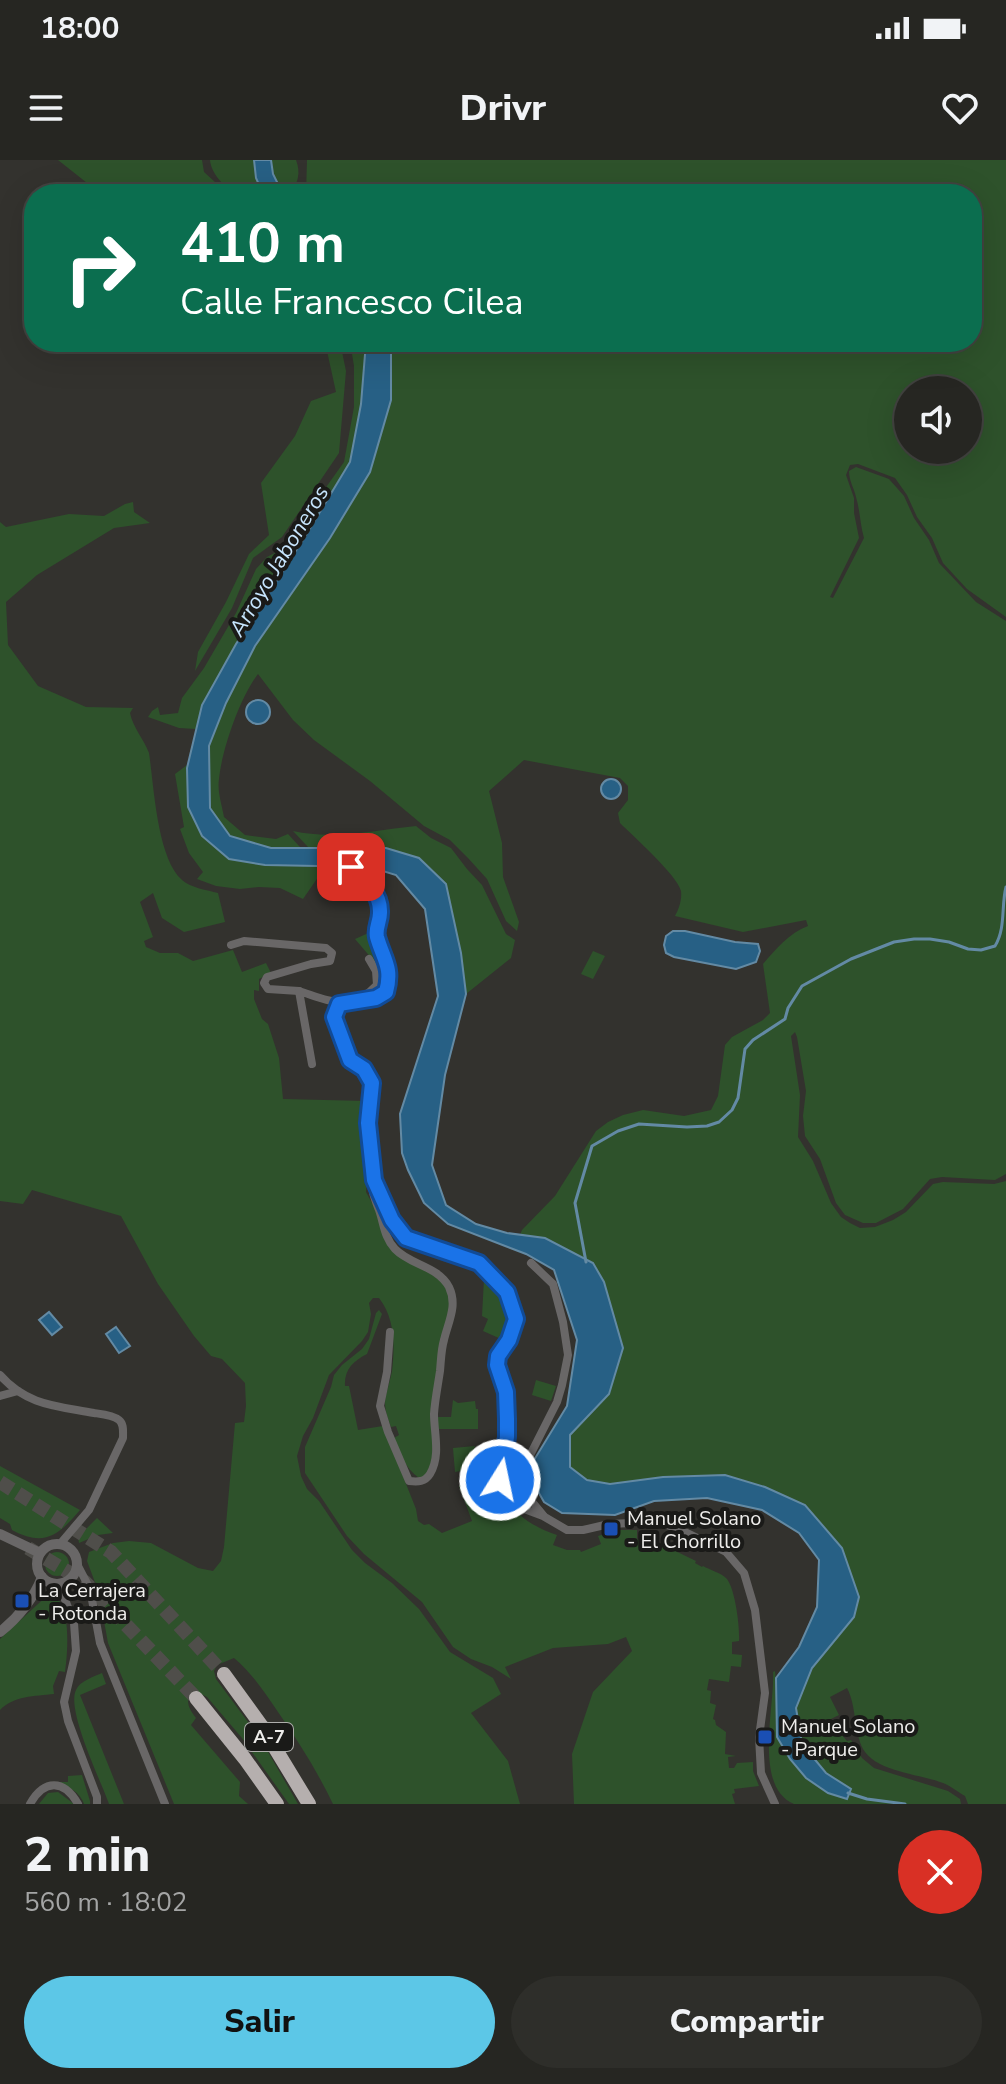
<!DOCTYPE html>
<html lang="es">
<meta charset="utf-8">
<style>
:root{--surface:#262622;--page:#2e2e2a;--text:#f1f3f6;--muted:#a4a5a5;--line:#424340;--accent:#5cc7e7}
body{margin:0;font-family:"Nunito Sans",sans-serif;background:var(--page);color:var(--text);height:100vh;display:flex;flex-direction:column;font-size:30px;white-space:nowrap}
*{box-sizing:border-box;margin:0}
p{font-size:26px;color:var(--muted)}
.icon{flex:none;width:44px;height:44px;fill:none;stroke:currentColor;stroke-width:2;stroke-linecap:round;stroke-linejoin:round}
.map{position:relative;height:1644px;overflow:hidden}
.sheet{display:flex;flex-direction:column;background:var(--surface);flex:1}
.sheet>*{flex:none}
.banner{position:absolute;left:24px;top:24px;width:958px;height:168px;border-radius:32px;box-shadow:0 8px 32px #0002,0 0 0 2px var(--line);background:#0b6e4f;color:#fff;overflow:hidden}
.controls{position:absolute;left:894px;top:216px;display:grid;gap:16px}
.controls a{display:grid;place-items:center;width:88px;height:88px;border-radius:50%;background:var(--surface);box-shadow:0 8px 32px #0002,0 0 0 2px var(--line);font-size:40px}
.pin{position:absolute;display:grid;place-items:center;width:68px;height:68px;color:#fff;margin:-34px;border-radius:16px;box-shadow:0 4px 12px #0006}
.me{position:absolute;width:88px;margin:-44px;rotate:10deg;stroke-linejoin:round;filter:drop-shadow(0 0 6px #0008)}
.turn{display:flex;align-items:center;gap:28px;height:168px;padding:0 24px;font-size:36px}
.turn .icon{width:104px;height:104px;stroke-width:2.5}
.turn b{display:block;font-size:56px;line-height:68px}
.round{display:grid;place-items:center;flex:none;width:84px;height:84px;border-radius:42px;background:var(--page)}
.head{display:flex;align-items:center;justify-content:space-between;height:136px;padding:0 24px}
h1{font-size:48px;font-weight:800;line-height:60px}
.cta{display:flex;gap:16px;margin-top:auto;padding:16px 24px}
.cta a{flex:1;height:92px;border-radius:48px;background:var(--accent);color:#111;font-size:32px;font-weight:800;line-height:92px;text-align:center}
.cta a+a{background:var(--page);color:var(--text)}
.status{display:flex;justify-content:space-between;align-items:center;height:56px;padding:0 40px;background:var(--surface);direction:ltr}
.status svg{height:22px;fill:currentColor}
header{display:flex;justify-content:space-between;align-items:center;height:104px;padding:0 24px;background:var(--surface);font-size:36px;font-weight:800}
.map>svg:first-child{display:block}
</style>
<div class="status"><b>18:00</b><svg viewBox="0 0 49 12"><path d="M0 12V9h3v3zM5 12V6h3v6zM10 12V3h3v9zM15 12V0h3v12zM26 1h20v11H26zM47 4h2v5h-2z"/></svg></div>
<header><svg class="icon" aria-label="menu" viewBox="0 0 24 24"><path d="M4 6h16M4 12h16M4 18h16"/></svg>Drivr<svg class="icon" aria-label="heart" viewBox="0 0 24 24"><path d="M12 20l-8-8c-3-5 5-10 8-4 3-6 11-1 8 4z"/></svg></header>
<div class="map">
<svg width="1006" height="1644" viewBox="0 0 1006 1644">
<rect width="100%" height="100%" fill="#33322e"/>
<g fill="#2e522b" fill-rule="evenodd">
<polygon points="58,0 202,0 204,12 228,34 101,34"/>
<path d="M210 0H254L256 18 263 34C256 34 248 35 242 34 227 32 211 14 210 0Z"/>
<path d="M271 0H296C301 13 298 23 290 34H283L273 14Z"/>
<path d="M307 0H1006V457L967 429 943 403 932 378 917 357 907 335 895 318 858 304 850 305 846 315 854 338V353L859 378 830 437 833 438 864 378C860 364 860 350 856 337 854 328 849 321 849 311L856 307 889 319 904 336 914 358 929 380 939 403 976 442 1006 461V1014L995 1020 942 1017 930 1019 903 1049 876 1063H863L845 1055 836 1043 820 999 805 976 803 956 806 931 797 877 795 872 791 876 800 935 798 977 813 1001 831 1043 841 1057 850 1063 860 1068 875 1067 893 1060 906 1052 933 1024 943 1022 994 1024 1006 1021V1644H968L965 1636C958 1632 951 1626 943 1623 920 1614 876 1612 863 1589 853 1569 857 1547 847 1528L830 1537 839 1555 829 1560 847 1581 851 1580 862 1598 874 1608 948 1631 960 1639 961 1644H794C753 1627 775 1547 773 1512L775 1511 778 1539 777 1577 790 1599 806 1618 826 1613 802 1584 796 1548 812 1508 854 1457 859 1437 765 1327 725 1315 663 1317 610 1324 587 1320 570 1307V1275L609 1234 545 1078 520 1075 522 1070 555 1036 596 971 608 962 623 955 643 950 684 956 711 950 718 936 725 885 732 877 763 860 770 853 763 804C776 789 789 773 808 766L806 760 743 772 675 756C679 749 682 740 681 731 677 715 634 677 620 663L618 653 628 640V626L620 618 524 600 489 631 502 683 503 717 519 762 517 771 506 761 487 719 468 698 450 680 424 666 370 621 314 580 293 560 258 514C240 537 222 589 219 619 217 631 222 645 224 657L245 675 276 679 288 674 300 687 271 688 229 676 209 648V587L226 543 255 486 330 378 370 312 391 240V182H972V34H306ZM908 230H968V290H908Z"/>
<polygon points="325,182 340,182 346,211 339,293 282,377 253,398 232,448 195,511 198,492 226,442 249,394 269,375 261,323 295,276 311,241 336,232"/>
<polygon points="350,182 366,182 361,244 350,302 202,545 196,569 179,568 148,557 152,551 158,547 160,555 178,553 182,538 204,508 236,453 256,409 267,397 282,389 344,302 354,247 354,206"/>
<path d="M133 342 134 352 150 363 114 368 37 415 6 442 8 485 38 526 86 547 133 548 130 553C133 568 144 579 149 593 154 626 157 698 182 720 191 728 207 730 218 733L225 762 184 772 162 758 153 733 140 742 153 777 144 781 146 787 160 793H178L193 801 233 790 242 812 266 803 271 813 259 819V831L254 830V839L262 859 268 864 279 898 283 939 366 941 363 970 370 1017 367 1018 366 1032 377 1052 386 1081 446 1125 450 1138V1155L441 1181 435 1284 430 1310 425 1316 419 1318C405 1308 400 1293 394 1278L399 1275 396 1266 391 1267C388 1259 385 1251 385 1242 386 1232 390 1222 392 1211 395 1186 395 1158 379 1138H373L369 1143 371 1154 368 1172 362 1181 329 1215 313 1258 303 1276 297 1296 301 1316 307 1329 319 1341 352 1390 365 1403 392 1423 419 1449 450 1492 493 1518 501 1534 471 1553 508 1601 520 1644H333C317 1611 299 1582 278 1552 265 1533 252 1513 234 1498L217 1505 214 1511 216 1519 260 1578 298 1644H289L242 1578 207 1537 199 1533 189 1536C186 1545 191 1551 196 1558L191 1565 240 1622 239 1636 248 1644H174L108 1483 99 1433 87 1401 89 1392 113 1383 129 1381 151 1383 198 1408 213 1411 221 1401 224 1387 235 1263 244 1262 246 1246 245 1223 222 1199 211 1196 194 1176 158 1124 121 1056 32 1030 23 1044 0 1041V362L6 367 69 354 104 356 125 344Z"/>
<polygon points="187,605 188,648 202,676 328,706 348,707 365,725 350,723 353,715 336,711 321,713 303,739 280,728 259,727 240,729 216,726 197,719 203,712 189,693 180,669 184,667 175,614"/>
<path d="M416 666 431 678 451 688 467 709 482 725 506 774 515 780 511 798 466 834 461 793 446 724 386 688 308 687 293 671C333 680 376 670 416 666Z"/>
<polygon points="373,771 386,806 384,829 369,837 380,825 373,800 355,779"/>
<polygon points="593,791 605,796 593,819 581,814"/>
<path d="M490 1118C499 1130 513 1152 508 1168 507 1170 502 1177 501 1179L483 1171 488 1159 482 1156 484 1119Z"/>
<path d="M379 1150 382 1154 367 1194C353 1201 344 1210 345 1226H349L358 1270 383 1266 416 1349 418 1361 424 1365 429 1364 442 1373 472 1361 459 1326 469 1322 466 1310 455 1312 453 1288 475 1286 473 1296 488 1299C485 1306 484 1311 489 1316L492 1314 496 1316C502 1345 528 1366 557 1375L553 1385 567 1390H580L581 1392 601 1384 598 1376 618 1370H637V1379L663 1385 696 1401 695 1403 702 1407 703 1406C710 1410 721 1413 726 1418 735 1427 740 1467 739 1481L732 1482V1494L742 1495 741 1507 731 1506 729 1522 709 1519 707 1530 711 1531 710 1543 716 1545 713 1559 715 1560 716 1565 726 1572 725 1594 736 1596 728 1597 729 1608H734L737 1603 753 1602V1611L759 1626 734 1629 735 1633 732 1634 735 1644H574L572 1594 593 1532 632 1491 626 1477 608 1484 553 1488 505 1507 511 1519 492 1507 471 1499 453 1487 422 1442 364 1394 347 1376 305 1313V1287L331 1227 334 1215 342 1205 362 1189 369 1179 376 1153Z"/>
<polygon points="536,1220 556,1226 551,1241 532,1235"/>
<polygon points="453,1240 458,1243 475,1241 476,1249 478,1249 478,1269 439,1269 436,1257 451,1257"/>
<path d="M0 1306 80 1350C58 1376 44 1387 12 1370L10 1364 0 1358Z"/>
<polygon points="97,1358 113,1373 98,1375 79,1383 78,1377"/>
<circle cx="57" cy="1404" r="12"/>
<path d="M50 1433C72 1441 68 1492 65 1512L59 1511 53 1526 54 1534C35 1536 13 1536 0 1550V1479Z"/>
<path d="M102 1513 106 1524 80 1535 124 1644H109C101 1621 66 1550 76 1530 80 1521 93 1517 102 1513Z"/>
<path d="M82 1615 90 1641V1644H84C80 1632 69 1627 58 1622H68V1616Z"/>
<polygon points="58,1632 74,1644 39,1644 48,1633"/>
</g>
<g fill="#276085" stroke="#638aa4" stroke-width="2">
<polygon points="254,0 271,0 273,14 283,34 263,34 256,18"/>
<polygon points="366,182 391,182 391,240 370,312 330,378 255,486 226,543 209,586 210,648 230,676 271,688 386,688 419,698 446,724 461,793 466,834 445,915 432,1005 446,1045 476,1064 507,1073 545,1078 593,1103 604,1122 623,1188 609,1234 570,1275 570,1307 587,1320 610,1324 663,1317 725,1315 765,1327 805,1345 842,1388 859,1437 854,1457 812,1508 796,1548 802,1584 826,1613 851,1629 847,1639 828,1633 806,1618 790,1599 777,1577 776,1518 799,1487 817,1447 819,1400 799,1373 762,1350 707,1338 654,1341 615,1355 562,1353 544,1342 531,1319 534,1300 567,1246 577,1180 554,1110 526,1094 448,1064 424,1043 408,1010 402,993 400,954 438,836 425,749 396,715 370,707 265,705 229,699 202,676 188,647 187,608 202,545 236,484 306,375 350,302 361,244"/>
<circle cx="258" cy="552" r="12"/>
<circle cx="611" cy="629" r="10"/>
<polygon points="673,771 685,771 735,782 758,784 760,791 756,802 736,809 674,797 666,793 664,785 666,776"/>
<polygon points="49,1152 62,1167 52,1175 39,1160"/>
<polygon points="116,1167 130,1186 119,1193 106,1174"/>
</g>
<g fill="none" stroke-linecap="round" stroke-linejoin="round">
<g stroke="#638aa4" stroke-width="3">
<path d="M586 1102 575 1043 592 986 618 971 639 964 687 967 707 966 719 962 732 950 738 938 745 889 753 880 785 859 788 848 802 826 851 799 894 782 914 779H930L949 782 968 789 981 790 995 786C1006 768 1001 746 1006 727"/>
<polyline points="848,1633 867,1639 905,1644"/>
</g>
<g stroke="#4f4e4a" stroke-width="14" stroke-dasharray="14 7" stroke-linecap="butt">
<polyline points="0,1322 111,1392 224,1514"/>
<polyline points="28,1388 85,1422 196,1538"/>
</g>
<g stroke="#696767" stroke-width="8">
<path d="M351 707C365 719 381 733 380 753 380 762 375 768 377 777 383 799 393 807 386 832L376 838 361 840"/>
<polyline points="231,785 244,781 326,788 332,793 330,801 311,804 267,817 264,823 268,829 299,831"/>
<polyline points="339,844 334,857 350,900 364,909 372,923 368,963 374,1020 392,1060 406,1078 479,1103 507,1132 516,1159 509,1180 498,1196 497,1205 506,1232 507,1277 500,1320 506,1335 516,1346 543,1356 567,1370 583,1370 609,1364 655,1362 677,1368 726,1392 744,1413 755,1450 765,1533 759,1577 761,1613 775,1644"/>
<path d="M312 904 299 831C330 841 351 853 377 825L376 811 369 799"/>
<path d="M373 1021C371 1032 375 1039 379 1050 384 1064 384 1077 395 1089 410 1105 438 1106 449 1127 458 1146 448 1162 444 1180 441 1190 441 1201 440 1211 438 1225 435 1239 434 1254 434 1273 441 1296 430 1314 425 1322 418 1322 409 1321L388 1272 380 1246 387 1212 390 1172"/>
<polyline points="531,1103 553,1124 563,1162 568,1195 562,1225 557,1242 523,1309 523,1325 529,1338 543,1355"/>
<path d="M0 1215C27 1246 58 1246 94 1253 101 1254 113 1255 119 1260 124 1264 123 1271 123 1278L89 1350 60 1384"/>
<polyline points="0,1236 18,1231"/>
<polyline points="77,1404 90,1429 100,1483 165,1644"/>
<polyline points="59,1424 74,1463 76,1491 64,1542 68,1561 97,1637 97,1644"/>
<path d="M30 1644C44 1619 64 1619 78 1644"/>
</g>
<g stroke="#696767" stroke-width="10">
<polyline points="0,1374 40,1393"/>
<circle cx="57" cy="1404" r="20"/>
<path d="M0 1472C18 1458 34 1438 42 1417"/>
</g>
<g stroke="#b5afae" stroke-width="14">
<polyline points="224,1514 261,1565 309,1644"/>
<polyline points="196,1538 245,1599 277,1644"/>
</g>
</g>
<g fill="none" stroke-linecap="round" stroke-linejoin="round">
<g stroke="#114b97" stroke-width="20">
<path id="route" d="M351 707C365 719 381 733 380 753 380 762 375 768 377 777 383 799 393 807 386 832L376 838 339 844 334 857 350 900 364 909 372 923 368 963 374 1020 392 1060 406 1078 479 1103 507 1132 516 1159 509 1180 498 1196 497 1205 506 1232 507 1259V1277L500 1320"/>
</g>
<use href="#route" stroke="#1a73e8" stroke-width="14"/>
</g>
<g fill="#1a4fb4" stroke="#1a1a18" stroke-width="3">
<rect x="603" y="1361" width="16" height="16" rx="4"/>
<rect x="14" y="1433" width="16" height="16" rx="4"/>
<rect x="757" y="1569" width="16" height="16" rx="4"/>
</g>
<g text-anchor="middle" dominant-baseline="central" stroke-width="8" stroke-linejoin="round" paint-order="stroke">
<rect fill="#1a1a18" stroke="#aeaeac" stroke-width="2" x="245" y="1563" width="48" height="28" rx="6"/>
<g font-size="18" font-weight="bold" fill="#eeedeb">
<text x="269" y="1577">A-7</text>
</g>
<g font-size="20" fill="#eeedeb" stroke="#1a1a18" text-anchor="start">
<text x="627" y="1358">Manuel Solano<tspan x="627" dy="23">- El Chorrillo</tspan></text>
<text x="38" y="1430">La Cerrajera<tspan x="38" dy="23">- Rotonda</tspan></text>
<text x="781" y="1566">Manuel Solano<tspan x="781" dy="23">- Parque</tspan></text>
</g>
<g font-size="22" font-style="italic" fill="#c7e5fd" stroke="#1a1a18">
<text transform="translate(279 401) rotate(-59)">Arroyo Jaboneros</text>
</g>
</g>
</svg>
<div class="controls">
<a><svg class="icon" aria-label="sound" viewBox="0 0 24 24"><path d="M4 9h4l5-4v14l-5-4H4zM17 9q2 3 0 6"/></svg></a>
</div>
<div class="pin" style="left:351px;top:707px;background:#d93025"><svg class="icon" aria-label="arrive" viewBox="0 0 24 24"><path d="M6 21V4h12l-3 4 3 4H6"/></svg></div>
<svg class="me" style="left:500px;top:1320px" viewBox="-20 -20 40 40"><circle r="17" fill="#1a73e8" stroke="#fff" stroke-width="3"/><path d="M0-11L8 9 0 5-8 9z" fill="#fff"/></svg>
<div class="banner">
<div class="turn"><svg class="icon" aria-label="right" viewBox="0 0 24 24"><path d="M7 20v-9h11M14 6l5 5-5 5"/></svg><div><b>410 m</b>Calle Francesco Cilea</div></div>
</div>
</div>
<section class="sheet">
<div class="head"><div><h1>2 min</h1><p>560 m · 18:02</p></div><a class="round" style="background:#d93025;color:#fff"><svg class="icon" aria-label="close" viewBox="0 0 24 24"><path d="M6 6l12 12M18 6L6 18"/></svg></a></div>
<div class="cta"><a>Salir</a><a>Compartir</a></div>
</section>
